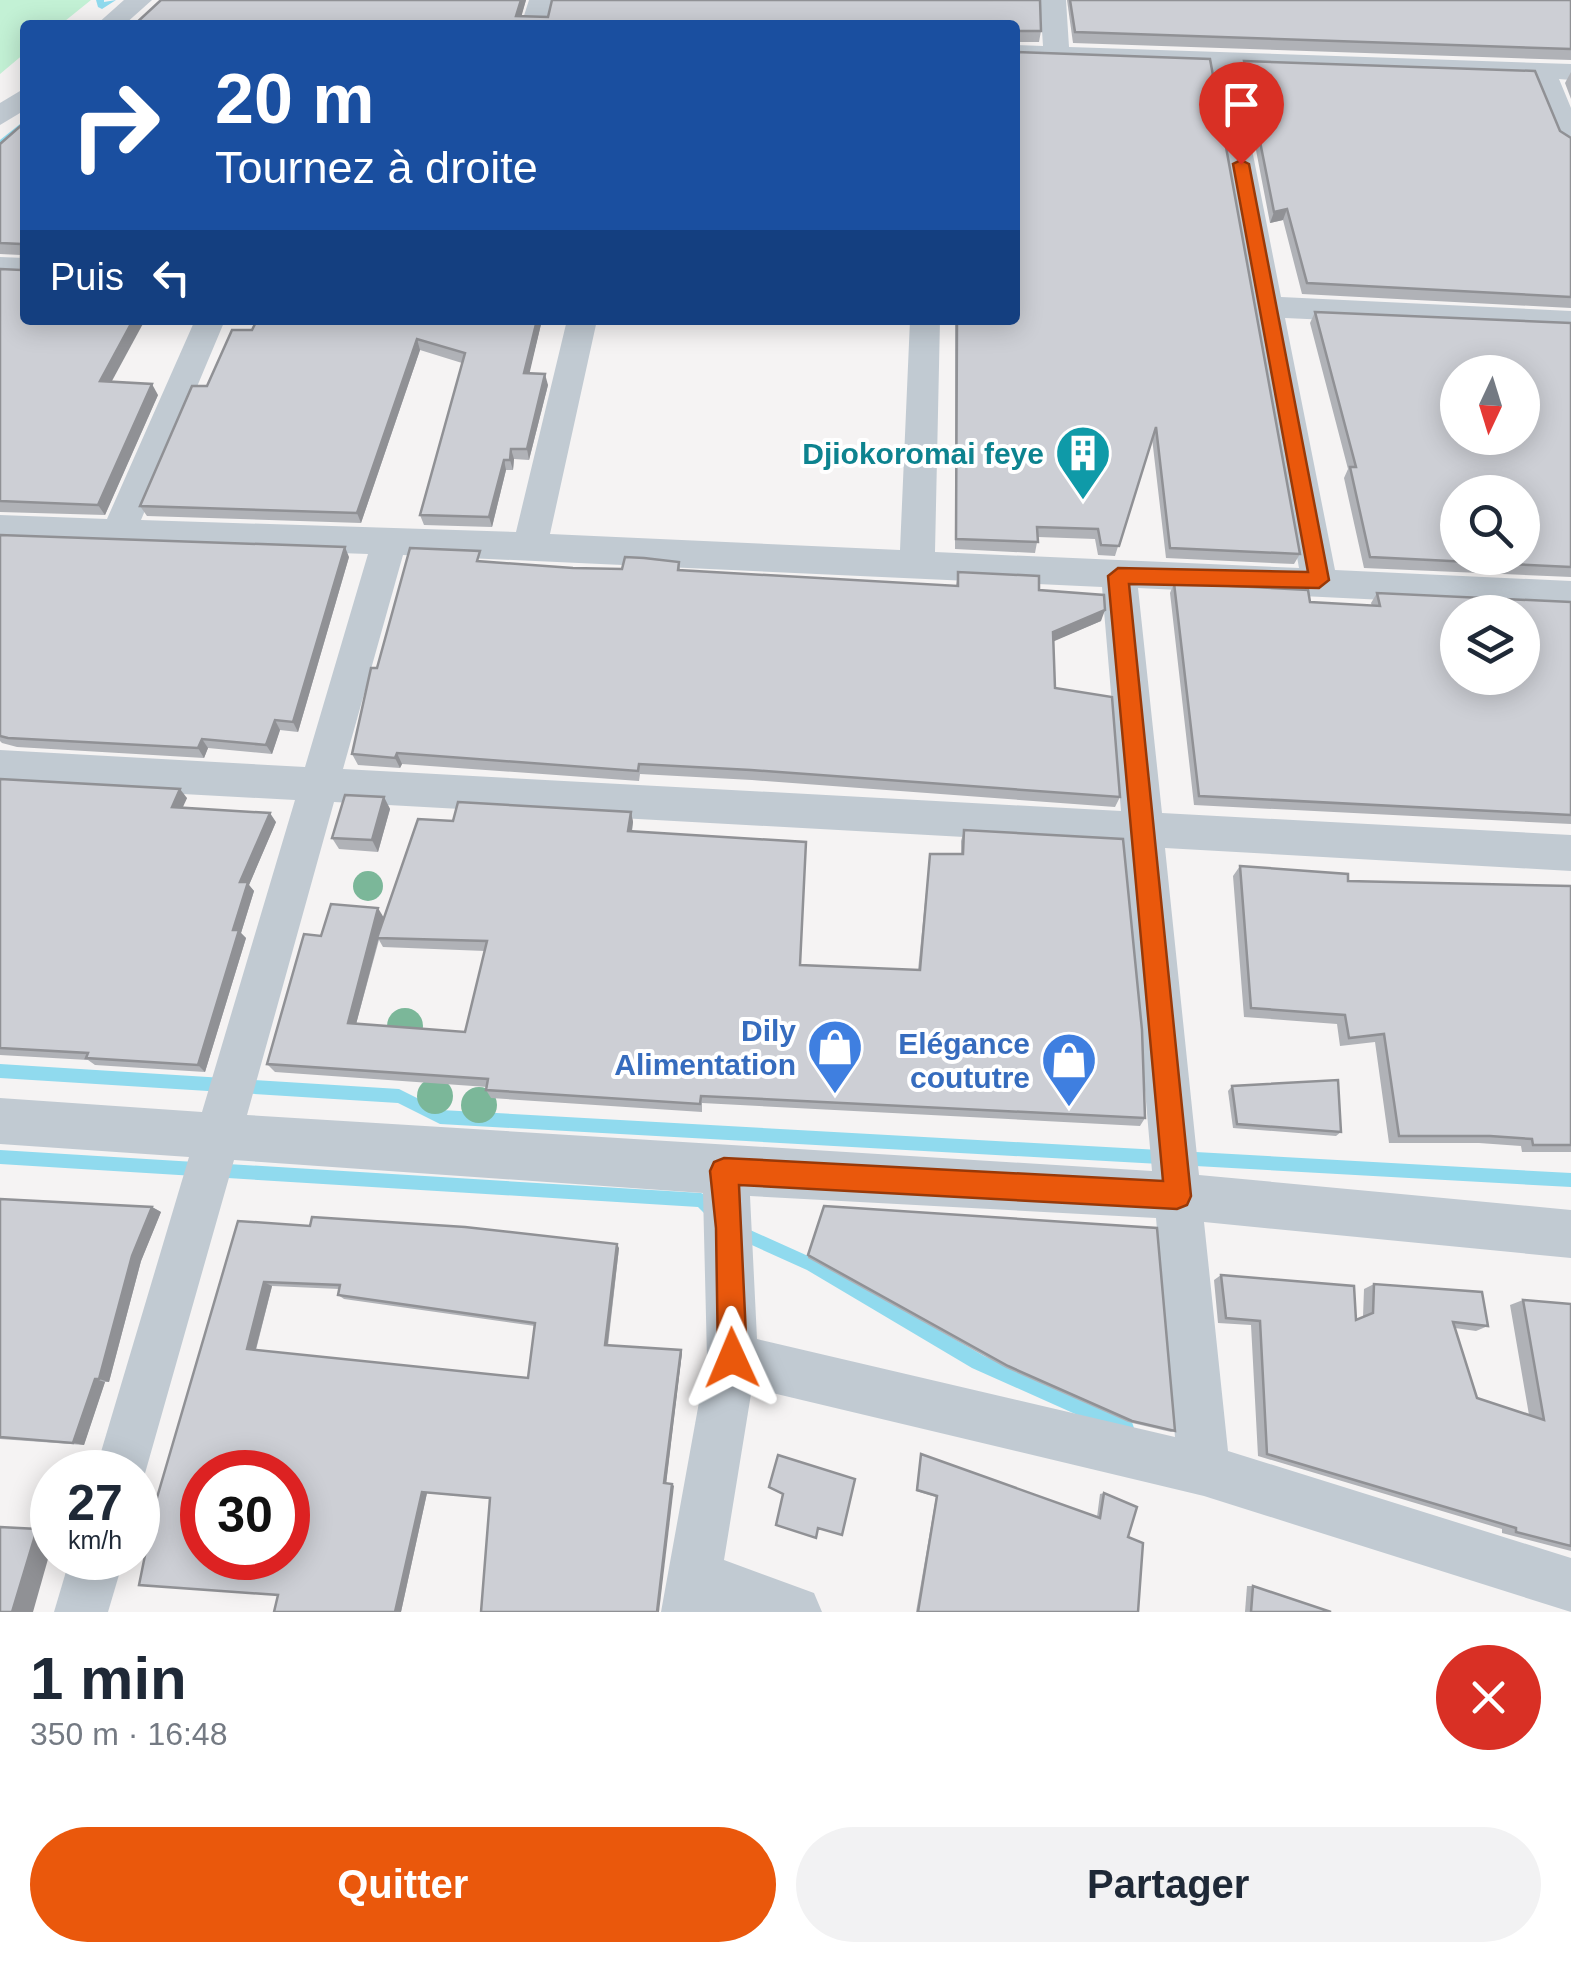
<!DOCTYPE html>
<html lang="fr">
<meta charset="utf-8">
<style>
:root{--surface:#fff;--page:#f2f2f3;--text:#1f2937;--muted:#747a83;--accent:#ea580c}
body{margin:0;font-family:Helvetica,sans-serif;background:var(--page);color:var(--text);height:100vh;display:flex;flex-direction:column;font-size:38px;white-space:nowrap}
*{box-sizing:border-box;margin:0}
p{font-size:32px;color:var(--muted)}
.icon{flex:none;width:55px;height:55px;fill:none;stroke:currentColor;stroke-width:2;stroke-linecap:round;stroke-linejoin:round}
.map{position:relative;height:1612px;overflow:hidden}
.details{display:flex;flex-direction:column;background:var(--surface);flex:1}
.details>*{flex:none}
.top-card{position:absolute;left:20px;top:20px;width:1000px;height:305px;border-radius:10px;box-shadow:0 5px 25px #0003;background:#1a4fa0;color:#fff;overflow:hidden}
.needle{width:65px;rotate:184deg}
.buttons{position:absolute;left:1440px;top:355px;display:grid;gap:20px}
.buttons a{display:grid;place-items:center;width:100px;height:100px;border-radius:50%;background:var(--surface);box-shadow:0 5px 25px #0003;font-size:50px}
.speed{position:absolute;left:30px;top:1450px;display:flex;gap:20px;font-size:50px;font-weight:700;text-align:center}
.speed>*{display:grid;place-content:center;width:130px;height:130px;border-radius:50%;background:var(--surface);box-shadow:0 5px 25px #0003;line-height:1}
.speed small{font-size:25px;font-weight:400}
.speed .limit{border:15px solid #d22;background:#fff;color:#111}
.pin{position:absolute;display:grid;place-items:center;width:85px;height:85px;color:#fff;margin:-102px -42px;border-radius:50% 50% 50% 0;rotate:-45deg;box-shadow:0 0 10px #0007}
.pin .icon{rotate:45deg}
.me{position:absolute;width:110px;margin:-55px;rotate:359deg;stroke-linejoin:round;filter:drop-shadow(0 0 8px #0008)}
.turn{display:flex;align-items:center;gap:35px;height:210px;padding:0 30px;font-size:45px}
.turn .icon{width:130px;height:130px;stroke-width:2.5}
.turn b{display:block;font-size:70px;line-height:85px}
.then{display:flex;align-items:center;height:95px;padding:0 30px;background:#0003;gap:20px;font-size:38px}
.round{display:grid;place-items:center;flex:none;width:105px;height:105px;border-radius:52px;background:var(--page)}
.head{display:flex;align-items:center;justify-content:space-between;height:170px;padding:0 30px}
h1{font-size:60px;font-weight:700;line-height:75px}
.primary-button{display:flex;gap:20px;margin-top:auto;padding:20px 30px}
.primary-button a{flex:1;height:115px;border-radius:60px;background:var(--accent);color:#fff;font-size:40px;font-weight:700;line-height:115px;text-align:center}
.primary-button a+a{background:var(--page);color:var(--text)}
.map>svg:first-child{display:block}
</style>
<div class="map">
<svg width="1571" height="1612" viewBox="0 0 1571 1612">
<rect width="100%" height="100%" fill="#f5f3f3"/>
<polygon fill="#c3f1d5" points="0,0 91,0 60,25 25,25 25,53 0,74"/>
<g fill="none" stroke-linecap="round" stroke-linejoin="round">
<g fill="#90daee" fill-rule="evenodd">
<polygon points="96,0 104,0 104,2 116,0 102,9 98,7"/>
<polygon points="25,120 25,127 0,147 0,140"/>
<polygon points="0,1064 399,1089 441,1110 1571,1173 1571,1187 440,1124 398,1103 0,1078"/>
<path d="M0 1150 701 1193C710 1196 719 1205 722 1214L720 1219 715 1221 710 1219 698 1207 0 1164Z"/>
<polygon points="739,1225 817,1260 984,1356 1132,1422 1134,1428 1132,1434 1126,1436 1120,1434 972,1368 807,1270 734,1237 732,1232 734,1227"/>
</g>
<g fill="#c1cad2" fill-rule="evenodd">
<polygon points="124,0 152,0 124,25 96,25"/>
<polygon points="529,0 555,0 547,25 521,25"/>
<path d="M1040 0H1066L1069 47 1571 64V80L1559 79 1571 108V149L1557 141 1532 79 1236 68 1281 297 1571 311V331L1285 318 1335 570 1571 581V609L1138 588 1162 813 1571 835V871L1165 848 1199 1175 1571 1210V1258L1204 1222 1228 1451 1571 1558V1612L1204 1496 752 1388 724 1560 814 1593 822 1612H661L707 1358 703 1193 234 1160 140 1491 138 1472H95L189 1157 0 1144V1098L202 1112 295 800 0 784V750L305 767 368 554 0 541V515L107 519 195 320H225L141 520 516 532 567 320H597L550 534 900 550 910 320H940L935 552 1299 568 1210 67 1015 61V45L1043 46ZM403 555 1102 587 1121 811 343 769ZM334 802 1124 846 1152 1171 247 1115ZM750 1196 1156 1218 1175 1437 757 1339Z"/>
<polygon points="25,88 25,110 0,125 0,103"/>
<polygon points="0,257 25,258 25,278 0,277"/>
<polygon points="70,1558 124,1558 108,1612 54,1612"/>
</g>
</g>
<g fill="#7bb799">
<circle cx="368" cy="886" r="15"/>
<circle cx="405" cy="1026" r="18"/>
<circle cx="435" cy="1096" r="18"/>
<circle cx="479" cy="1105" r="18"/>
</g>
<g fill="#b0b2b7" fill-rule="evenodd">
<polygon points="161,0 526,0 521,16 548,17 552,0 1040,0 1041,31 1039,42 1015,42 1015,25 134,25"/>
<polygon points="1067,0 1571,0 1571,60 1073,43"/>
<polygon points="1015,52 1300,554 1294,564 1166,558 1152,438 1115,556 1098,555 1095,539 1038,537 1035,553 955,549 955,320 1015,320"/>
<polygon points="1244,61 1560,131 1571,138 1571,308 1302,294 1283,220 1270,223 1241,72"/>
<polygon points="1571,72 1571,99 1565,83"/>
<polygon points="0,144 112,382 158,395 105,515 0,512 0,269 21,270 21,255 0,254"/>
<polygon points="1315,312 1571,323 1571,577 1364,568 1344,478 1348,469 1310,323"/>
<polygon points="257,320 542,320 529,373 548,385 529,460 514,459 513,470 506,470 492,527 424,525 420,515 462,363 420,350 361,523 147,516 140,506 207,386 252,330"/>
<polygon points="0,535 349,557 298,732 280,730 272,754 208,748 204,758 17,747 2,743 0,741"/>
<polygon points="483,561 573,568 622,569 679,562 680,570 956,586 958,572 1039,590 1101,621 1053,641 1055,688 1120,797 1115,807 752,780 640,774 639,781 402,764 400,768 358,765 352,754"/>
<polygon points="1174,583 1310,602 1372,606 1371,603 1377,593 1571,602 1571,824 1194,805 1170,593"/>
<polygon points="0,779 187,798 182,807 276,822 249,885 254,891 241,933 246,938 205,1072 95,1065 88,1060 0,1055"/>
<polygon points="384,797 390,809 378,852 339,849 332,838"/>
<path d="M631 812 633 822 632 832 800 965 918 970 930 854H961V841L964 830 1145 1118 1140 1126 702 1103V1112L491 1098 486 1090 487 1087 275 1072 267 1064 384 918 453 821ZM379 940 383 947 485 951 465 1032 356 1024Z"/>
<polygon points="1240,866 1348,881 1571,886 1571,1152 1522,1152 1521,1146 1479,1143 1389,1143 1375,1042 1340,1046 1337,1024 1244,1017 1233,876"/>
<polygon points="1232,1086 1341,1132 1336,1136 1233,1128 1228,1091"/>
<polygon points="0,1199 152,1207 161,1212 141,1261 109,1382 105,1382 84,1445 0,1439"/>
<path d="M238 1221 619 1248 608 1346 681 1350 682 1353 666 1483 674 1486 490 1499 427 1493 401 1612H274L278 1595ZM272 1286 339 1289 338 1295 344 1299 535 1326 528 1378 256 1350Z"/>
<polygon points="808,1255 1175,1431 1171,1432 1128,1422 1006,1368 808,1258"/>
<polygon points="1221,1275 1356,1320 1363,1317 1364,1289 1374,1284 1488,1326 1476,1331 1455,1328 1477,1398 1529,1415 1510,1305 1523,1300 1571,1304 1571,1551 1502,1533 1502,1529 1258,1456 1251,1325 1218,1323 1214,1280"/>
<polygon points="921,1454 1097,1517 1100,1494 1104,1493 1128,1537 1138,1612 916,1612 936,1497 916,1491"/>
<polygon points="1247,1586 1253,1586 1331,1612 1245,1612"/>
</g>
<g fill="#909195">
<polygon points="521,0 526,0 519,25 516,16"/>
<polygon points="1287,209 1283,220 1270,223 1274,212"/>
<polygon points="133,320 145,320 106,392 100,381"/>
<polygon points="537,320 542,320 527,384 524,373"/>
<polygon points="417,339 420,350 361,523 357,513"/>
<polygon points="545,374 548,385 529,460 527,449"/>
<polygon points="152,384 158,395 105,515 98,505"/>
<polygon points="511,449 514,459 513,470 510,460"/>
<polygon points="504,460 506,470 492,527 489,517"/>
<polygon points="345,547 349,557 298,732 293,722"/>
<polygon points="1105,610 1101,621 1050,643 1053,632"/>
<polygon points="275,720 280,730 272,754 266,745"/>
<polygon points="202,739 208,748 204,758 198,748"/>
<polygon points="397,753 402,764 400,768 395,758"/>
<polygon points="180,789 187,798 179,816 172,807"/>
<polygon points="384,797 390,809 378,852 372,840"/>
<polygon points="631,812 633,822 630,842 628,831"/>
<polygon points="270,813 276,822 249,885 254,891 241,933 246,938 205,1072 198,1065 233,930 240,882"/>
<polygon points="378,908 384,918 354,1032 348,1023"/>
<polygon points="152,1207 161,1212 141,1261 109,1382 99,1379 132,1256"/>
<polygon points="617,1244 619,1248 607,1349 605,1345"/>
<polygon points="264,1282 272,1286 255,1352 247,1349"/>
<polygon points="681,1350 682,1353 666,1485 664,1483"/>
<polygon points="95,1379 105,1382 84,1445 73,1443"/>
<polygon points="672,1484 674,1486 659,1612 657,1612"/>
<polygon points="422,1492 427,1493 401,1612 395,1612"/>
<polygon points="37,1529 52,1530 52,1545 33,1612 12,1612"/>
</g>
<g fill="#cdcfd5" stroke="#909195" stroke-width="2.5" fill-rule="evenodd">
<polygon points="161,0 521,0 516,16 548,17 552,0 1040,0 1041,31 1015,31 1015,25 134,25"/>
<polygon points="1070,0 1571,0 1571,49 1075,32"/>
<polygon points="1015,52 1210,59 1300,554 1170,548 1156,427 1119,546 1101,545 1098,529 1037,527 1038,542 956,539 957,320 1015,320"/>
<polygon points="1244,61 1535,71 1560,131 1571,138 1571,297 1307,283 1287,209 1274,212"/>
<polygon points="25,122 25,320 133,320 100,381 152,384 98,505 0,501 0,269 21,270 21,244 0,243 0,144"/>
<path d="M1315 312 1571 323V567L1370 557 1350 467H1356ZM1458 372H1522V438H1458ZM1458 492H1522V558H1458Z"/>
<polygon points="257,320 537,320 524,373 545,374 527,449 511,449 510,460 504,460 489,517 420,515 465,353 417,339 357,513 140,506 192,386 207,386 232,330 252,330"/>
<polygon points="0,535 345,547 293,722 275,720 266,745 202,739 198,748 8,738 0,736"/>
<polygon points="410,548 480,551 477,561 573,568 622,569 625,557 644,558 679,562 678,570 958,586 958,572 1039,576 1039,590 1104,595 1105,610 1053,632 1055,688 1112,697 1120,797 751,770 639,764 638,771 397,753 395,758 352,754 371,668 377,668"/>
<path d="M1174 583 1308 590 1310 602 1380 606 1377 593 1571 602V815L1199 796ZM1458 612H1522V678H1458Z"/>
<polygon points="0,779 180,789 172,807 270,813 240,882 248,882 233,930 239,930 198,1065 86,1058 88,1053 0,1048"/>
<polygon points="345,795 384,797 372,840 332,838"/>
<polygon points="458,802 631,812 628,831 806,842 800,965 920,970 930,854 963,854 964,830 1123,839 1142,1030 1145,1118 701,1096 700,1104 486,1090 488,1079 267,1064 304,934 321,936 331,904 378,908 348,1023 465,1032 487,941 377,938 418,819 453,821"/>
<polygon points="1240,866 1348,874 1348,881 1571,886 1571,1145 1533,1145 1532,1139 1490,1136 1399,1136 1384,1034 1349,1038 1345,1015 1251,1008"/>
<polygon points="1338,1080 1341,1132 1237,1124 1232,1086"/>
<polygon points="0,1199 152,1207 132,1256 99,1379 95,1379 73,1443 0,1437"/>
<polygon points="824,1206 1157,1228 1175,1431 1132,1421 1008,1366 808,1255"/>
<path d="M312 1217 465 1227 617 1244 605 1345 681 1350 664 1483 672 1484 657 1612H481L490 1498 422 1492 395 1612H274L278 1595 139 1585 156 1501 238 1221 310 1226ZM264 1282 340 1285 338 1295 535 1323 528 1378 247 1349ZM202 1472H288V1558H202Z"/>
<polygon points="1221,1275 1354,1286 1356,1320 1373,1313 1374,1284 1482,1292 1488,1326 1453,1322 1477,1398 1544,1420 1523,1300 1571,1304 1571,1546 1516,1532 1516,1528 1267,1454 1260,1321 1226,1318"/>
<polygon points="921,1454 1100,1518 1104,1493 1137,1507 1128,1537 1143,1543 1138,1612 918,1612 937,1496 917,1490"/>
<polygon points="778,1455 855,1479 842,1535 818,1528 816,1538 776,1525 783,1494 769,1487"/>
<polygon points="0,1527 37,1529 12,1612 0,1612"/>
<polygon points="1253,1586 1331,1612 1251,1612"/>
</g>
<polygon fill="#ea580c" stroke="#983908" stroke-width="2.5" points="1241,160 1249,164 1329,580 1319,588 1129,584 1191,1196 1187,1205 1177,1209 739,1185 747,1358 743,1368 732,1372 722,1368 718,1358 716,1228 710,1171 714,1162 724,1158 1163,1181 1108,576 1118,568 1308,572 1233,164"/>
<defs>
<g id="building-pin" transform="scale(2.875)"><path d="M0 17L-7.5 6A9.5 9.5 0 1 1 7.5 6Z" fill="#0f9aa8" stroke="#fff"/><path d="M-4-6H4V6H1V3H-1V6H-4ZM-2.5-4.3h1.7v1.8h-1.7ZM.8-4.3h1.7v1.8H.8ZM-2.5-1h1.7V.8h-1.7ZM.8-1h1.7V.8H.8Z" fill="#fff"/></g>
<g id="shop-pin" transform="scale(2.875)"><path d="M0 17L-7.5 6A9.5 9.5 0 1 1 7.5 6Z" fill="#3f7fe0" stroke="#fff"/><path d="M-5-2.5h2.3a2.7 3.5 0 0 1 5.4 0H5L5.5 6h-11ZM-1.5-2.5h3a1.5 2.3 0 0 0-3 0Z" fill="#fff"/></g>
</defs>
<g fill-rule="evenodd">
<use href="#building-pin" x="1083" y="453"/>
<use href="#shop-pin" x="835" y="1047"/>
<use href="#shop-pin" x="1069" y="1060"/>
</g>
<g text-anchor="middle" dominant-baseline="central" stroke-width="8" stroke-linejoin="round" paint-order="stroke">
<g font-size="30" font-weight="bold" fill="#0d838f" stroke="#fff" text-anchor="end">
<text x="1044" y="453">Djiokoromai feye</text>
</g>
<g font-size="30" font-weight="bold" fill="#366cbe" stroke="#fff" text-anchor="end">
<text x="796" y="1030">Dily<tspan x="796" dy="34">Alimentation</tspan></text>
<text x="1030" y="1043">Elégance<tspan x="1030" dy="34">coututre</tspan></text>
</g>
</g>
</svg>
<div class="buttons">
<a><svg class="needle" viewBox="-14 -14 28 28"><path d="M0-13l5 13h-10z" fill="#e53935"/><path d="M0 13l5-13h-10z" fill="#747a83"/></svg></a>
<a><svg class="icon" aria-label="search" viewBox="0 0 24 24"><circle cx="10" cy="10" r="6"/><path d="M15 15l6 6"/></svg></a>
<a><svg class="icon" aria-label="layers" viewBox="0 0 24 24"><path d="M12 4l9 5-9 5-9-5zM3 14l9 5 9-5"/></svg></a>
</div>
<div class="speed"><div>27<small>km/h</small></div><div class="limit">30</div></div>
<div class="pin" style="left:1241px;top:164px;background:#d93025"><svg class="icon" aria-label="arrive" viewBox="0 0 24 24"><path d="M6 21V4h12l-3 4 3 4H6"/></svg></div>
<svg class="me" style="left:732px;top:1358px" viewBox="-20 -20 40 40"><path d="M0-17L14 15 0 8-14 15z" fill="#ea580c" stroke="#fff" stroke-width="4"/></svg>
<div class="top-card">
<div class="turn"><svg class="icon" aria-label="right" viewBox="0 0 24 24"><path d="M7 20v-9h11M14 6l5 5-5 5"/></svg><div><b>20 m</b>Tournez à droite</div></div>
<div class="then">Puis<svg class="icon" aria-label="left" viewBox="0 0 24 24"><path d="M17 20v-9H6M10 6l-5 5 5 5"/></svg></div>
</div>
</div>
<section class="details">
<div class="head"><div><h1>1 min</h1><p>350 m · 16:48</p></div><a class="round" style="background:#d93025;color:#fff"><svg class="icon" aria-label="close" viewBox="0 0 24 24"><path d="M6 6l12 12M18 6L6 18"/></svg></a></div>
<div class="primary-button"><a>Quitter</a><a>Partager</a></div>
</section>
